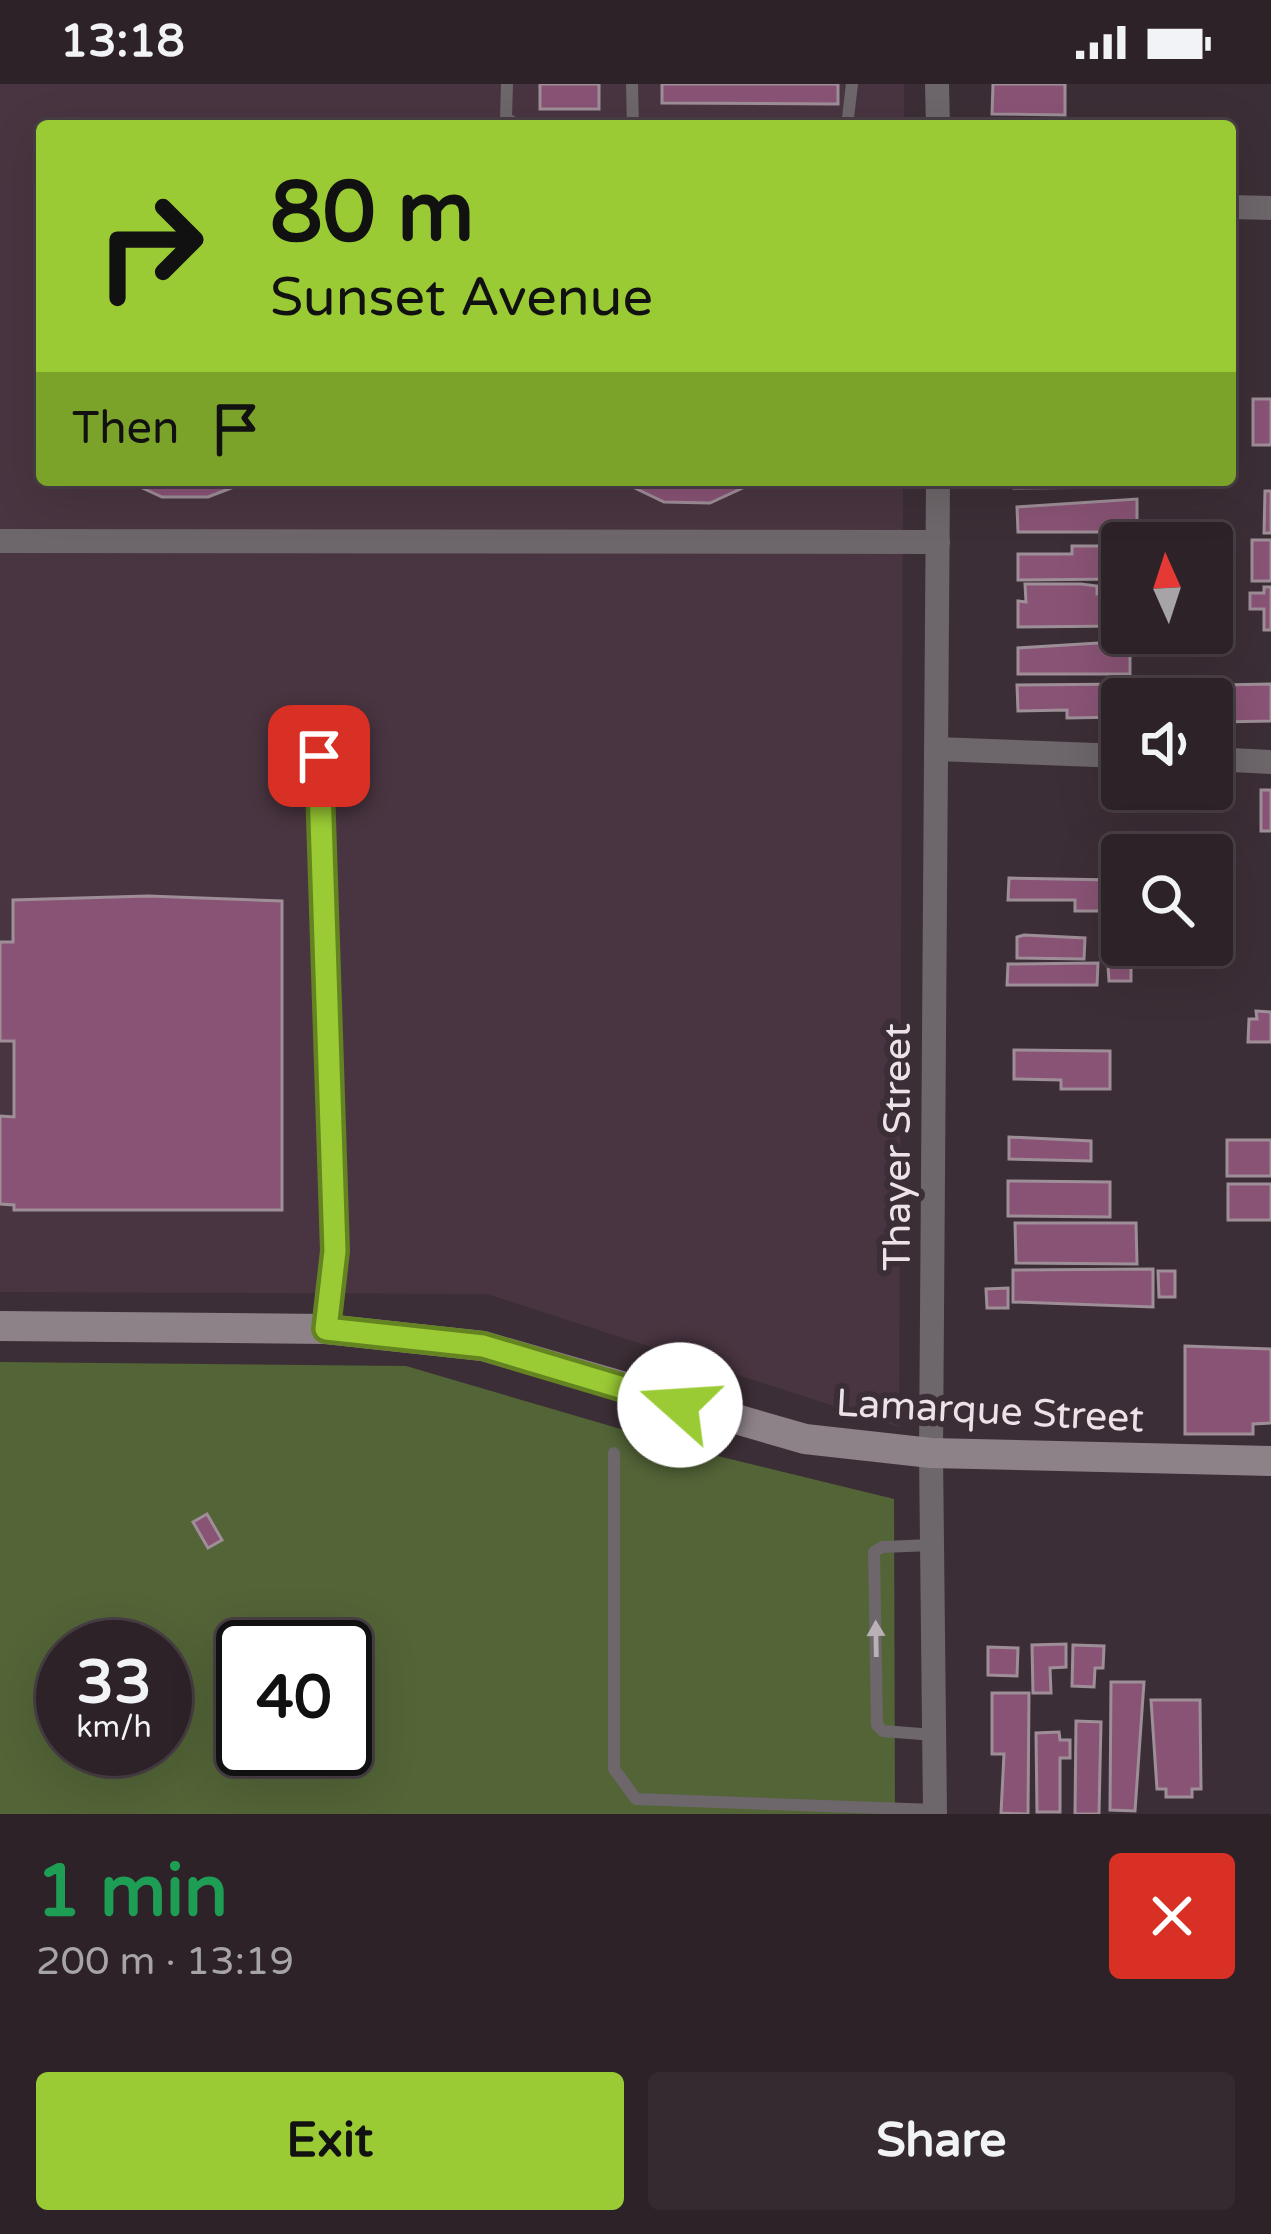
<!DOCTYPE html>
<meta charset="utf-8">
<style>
:root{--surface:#2d2228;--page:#352a30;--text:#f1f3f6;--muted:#a7a4a8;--line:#483f45;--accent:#9acb34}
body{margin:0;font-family:"Varela Round",sans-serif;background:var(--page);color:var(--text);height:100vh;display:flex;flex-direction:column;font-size:45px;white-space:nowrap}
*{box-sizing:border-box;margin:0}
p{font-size:39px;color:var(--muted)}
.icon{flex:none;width:66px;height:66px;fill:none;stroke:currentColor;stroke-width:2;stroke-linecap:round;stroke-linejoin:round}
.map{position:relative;height:1730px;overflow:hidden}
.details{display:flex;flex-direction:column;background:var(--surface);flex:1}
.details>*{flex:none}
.guide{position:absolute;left:36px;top:36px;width:1200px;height:366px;border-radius:12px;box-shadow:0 12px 48px #0002,0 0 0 3px var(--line);background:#9acb34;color:#111;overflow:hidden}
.needle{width:78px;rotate:357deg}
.tools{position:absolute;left:1101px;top:438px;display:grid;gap:24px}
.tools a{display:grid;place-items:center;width:132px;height:132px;border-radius:12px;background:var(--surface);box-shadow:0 12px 48px #0002,0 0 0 3px var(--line);font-size:60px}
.speed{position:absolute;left:36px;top:1536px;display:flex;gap:24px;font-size:60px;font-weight:700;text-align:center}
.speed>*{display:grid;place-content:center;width:156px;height:156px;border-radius:50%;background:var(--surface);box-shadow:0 12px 48px #0002,0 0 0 3px var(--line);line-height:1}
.speed small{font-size:30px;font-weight:400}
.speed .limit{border:6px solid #111;border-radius:18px;background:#fff;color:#111}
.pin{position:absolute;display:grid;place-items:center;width:102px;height:102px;color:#fff;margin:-51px;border-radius:24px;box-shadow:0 6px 18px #0006}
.me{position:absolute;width:132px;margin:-66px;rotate:289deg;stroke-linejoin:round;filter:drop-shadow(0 0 9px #0008)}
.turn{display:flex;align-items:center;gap:42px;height:252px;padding:0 36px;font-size:54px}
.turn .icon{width:156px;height:156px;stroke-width:2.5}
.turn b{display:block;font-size:84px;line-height:102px}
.then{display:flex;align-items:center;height:114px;padding:0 36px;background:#0003;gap:24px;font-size:45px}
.round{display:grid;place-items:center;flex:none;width:126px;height:126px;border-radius:12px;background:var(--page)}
.headline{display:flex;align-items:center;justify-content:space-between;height:204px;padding:0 36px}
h1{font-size:72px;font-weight:700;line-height:90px;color:#1e9e55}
.action{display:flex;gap:24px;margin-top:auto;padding:24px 36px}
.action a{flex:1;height:138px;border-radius:12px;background:var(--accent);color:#111;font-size:48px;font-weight:700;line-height:138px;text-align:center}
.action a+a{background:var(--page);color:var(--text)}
.status{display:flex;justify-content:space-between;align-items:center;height:84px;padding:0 60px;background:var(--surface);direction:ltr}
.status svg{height:33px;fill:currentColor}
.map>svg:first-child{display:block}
</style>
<div class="status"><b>13:18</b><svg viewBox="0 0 49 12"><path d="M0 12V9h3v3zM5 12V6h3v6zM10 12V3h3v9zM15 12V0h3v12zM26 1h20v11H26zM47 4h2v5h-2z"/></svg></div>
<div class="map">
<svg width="1271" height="1730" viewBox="0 0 1271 1730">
<rect width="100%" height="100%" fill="#3c2e36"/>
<polygon fill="#493541" points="0,0 904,0 904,42 42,42 42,396 903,396 899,1343 487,1210 0,1208"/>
<path fill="#536437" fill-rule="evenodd" d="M0 1278 406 1282 689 1365 894 1415 895 1730H0ZM63 1563H165V1665H63ZM243 1563H345V1665H243Z"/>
<g fill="#895375" stroke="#9e8e97" stroke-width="3">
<rect x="540" y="0" width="59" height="25"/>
<polygon points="662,0 838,0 838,20 662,19"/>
<polygon points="993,0 1065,0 1065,31 992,30"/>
<rect x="1253" y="315" width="18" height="46"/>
<polygon points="125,396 252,396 208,413 162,413"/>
<polygon points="618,396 760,396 710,419 664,418"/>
<polygon points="1014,396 1134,396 1135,403 1014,404"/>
<polygon points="1265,407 1271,407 1271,449 1264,449"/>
<polygon points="1137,415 1137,448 1018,448 1017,423"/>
<rect x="1252" y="456" width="19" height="41"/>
<polygon points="1072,462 1122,462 1122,495 1018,496 1018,470 1072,470"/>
<polygon points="1025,500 1081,500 1097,502 1097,510 1122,510 1122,542 1018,543 1018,517 1026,518"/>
<polygon points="1264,503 1271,503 1271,546 1264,546 1264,525 1250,525 1250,509 1264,509"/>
<polygon points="1130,557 1130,590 1018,590 1018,564"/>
<polygon points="1130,600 1130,615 1122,615 1122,633 1067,634 1067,626 1018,627 1017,601"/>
<polygon points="1271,600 1271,637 1220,638 1220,621 1215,621 1220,601"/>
<rect x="1261" y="706" width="10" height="41"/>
<polygon points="1009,794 1116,796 1116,827 1075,827 1075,816 1008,816"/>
<polygon points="148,812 282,817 282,1126 14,1126 14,1121 0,1120 0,1032 14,1033 14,957 0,957 0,858 13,858 13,816"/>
<polygon points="1121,835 1122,835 1122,861 1182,861 1178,875 1122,876 1116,841"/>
<polygon points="1024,851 1085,854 1084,875 1017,874 1017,853"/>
<polygon points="1098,879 1097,901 1007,901 1008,880"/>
<polygon points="1131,881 1131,897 1109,897 1108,882"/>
<polygon points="1256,927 1271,928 1271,958 1248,958 1249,935 1257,935"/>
<polygon points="1014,966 1110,967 1110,1005 1061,1005 1061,996 1014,995"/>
<polygon points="1009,1053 1091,1057 1091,1077 1009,1075"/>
<rect x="1227" y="1056" width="44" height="36"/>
<polygon points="1008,1097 1110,1098 1110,1133 1008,1132"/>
<rect x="1228" y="1100" width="43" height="36"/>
<polygon points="1015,1139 1136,1139 1137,1180 1016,1179"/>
<polygon points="1153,1185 1153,1223 1013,1218 1013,1186"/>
<polygon points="1158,1187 1175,1187 1175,1213 1159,1213"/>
<polygon points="1008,1204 1008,1224 987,1224 986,1205"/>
<polygon points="1185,1262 1271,1265 1271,1339 1253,1340 1253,1350 1185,1350"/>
<polygon points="207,1430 222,1456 208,1464 193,1438"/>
<polygon points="1066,1560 1066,1583 1050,1584 1051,1609 1033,1609 1032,1561"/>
<polygon points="1073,1561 1104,1562 1103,1584 1095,1584 1094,1603 1072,1602"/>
<polygon points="988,1563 1018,1564 1017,1592 988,1591"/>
<polygon points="1111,1598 1144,1598 1135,1727 1110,1726"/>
<polygon points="992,1609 1029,1609 1028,1730 1001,1729 1004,1670 992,1670"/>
<polygon points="1151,1616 1200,1616 1201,1705 1192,1705 1192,1713 1166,1713 1166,1705 1157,1705"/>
<polygon points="1076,1637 1101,1638 1099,1730 1075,1730"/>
<polygon points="1059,1648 1060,1656 1070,1656 1070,1674 1060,1674 1060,1728 1037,1728 1036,1649"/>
</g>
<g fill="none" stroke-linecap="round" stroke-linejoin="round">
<g stroke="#6d666a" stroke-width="12">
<polyline points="507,0 506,34 519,42"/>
<polyline points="632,0 633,42"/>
<polyline points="847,42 852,0"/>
<polyline points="319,672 335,1167 326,1245"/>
<polyline points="614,1369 614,1685 636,1715 935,1726"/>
<polyline points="932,1461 882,1463 874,1468 877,1641 883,1647 934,1651"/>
</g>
<g stroke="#6d666a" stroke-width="24">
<polyline points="937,0 938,42"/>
<polyline points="1230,123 1271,124"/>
<polyline points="0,457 938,458"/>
<polyline points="936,665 1122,672"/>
<polyline points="1212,675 1271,678"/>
<polyline points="935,1730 931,1369 938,396"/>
</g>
<polyline stroke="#8d8288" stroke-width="30" points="0,1242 326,1245 483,1262 805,1355 931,1369 1271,1377"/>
</g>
<defs><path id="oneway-solid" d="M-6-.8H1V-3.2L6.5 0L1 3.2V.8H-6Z" transform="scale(3)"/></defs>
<use fill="#b9b1b6" href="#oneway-solid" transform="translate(876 1555) rotate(-91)"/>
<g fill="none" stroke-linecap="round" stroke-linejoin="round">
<g stroke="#648422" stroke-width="30">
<polyline id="route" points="319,672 335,1167 326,1245 483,1262 680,1321"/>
</g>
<use href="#route" stroke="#9acb34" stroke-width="21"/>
</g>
<g text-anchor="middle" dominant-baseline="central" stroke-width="12" stroke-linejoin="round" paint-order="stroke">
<g font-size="39" fill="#ece3e8" stroke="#3c2e36">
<text transform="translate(897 1063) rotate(-90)">Thayer Street</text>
<text transform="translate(990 1327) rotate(3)">Lamarque Street</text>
</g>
</g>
</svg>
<div class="tools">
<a><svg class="needle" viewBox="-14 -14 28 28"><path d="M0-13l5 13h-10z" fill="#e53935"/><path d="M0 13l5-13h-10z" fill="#a7a4a8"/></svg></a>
<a><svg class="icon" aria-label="sound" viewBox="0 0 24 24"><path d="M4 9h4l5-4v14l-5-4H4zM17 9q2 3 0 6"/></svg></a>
<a><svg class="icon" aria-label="search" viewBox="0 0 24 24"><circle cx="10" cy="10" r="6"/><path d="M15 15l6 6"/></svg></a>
</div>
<div class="speed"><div>33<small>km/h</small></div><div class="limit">40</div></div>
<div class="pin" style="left:319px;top:672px;background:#d93025"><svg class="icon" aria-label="arrive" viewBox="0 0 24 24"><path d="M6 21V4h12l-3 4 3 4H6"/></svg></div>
<svg class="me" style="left:680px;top:1321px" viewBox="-20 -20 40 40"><circle r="19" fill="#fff"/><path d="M0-13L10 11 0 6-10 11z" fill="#9acb34"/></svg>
<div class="guide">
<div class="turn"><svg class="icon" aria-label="right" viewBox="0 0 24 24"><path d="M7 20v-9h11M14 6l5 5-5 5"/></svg><div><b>80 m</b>Sunset Avenue</div></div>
<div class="then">Then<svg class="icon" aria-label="arrive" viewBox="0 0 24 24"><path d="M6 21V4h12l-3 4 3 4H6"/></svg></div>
</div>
</div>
<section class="details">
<div class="headline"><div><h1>1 min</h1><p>200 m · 13:19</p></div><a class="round" style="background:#d93025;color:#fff"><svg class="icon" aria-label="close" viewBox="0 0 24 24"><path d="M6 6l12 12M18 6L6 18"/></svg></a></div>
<div class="action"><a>Exit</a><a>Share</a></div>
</section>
